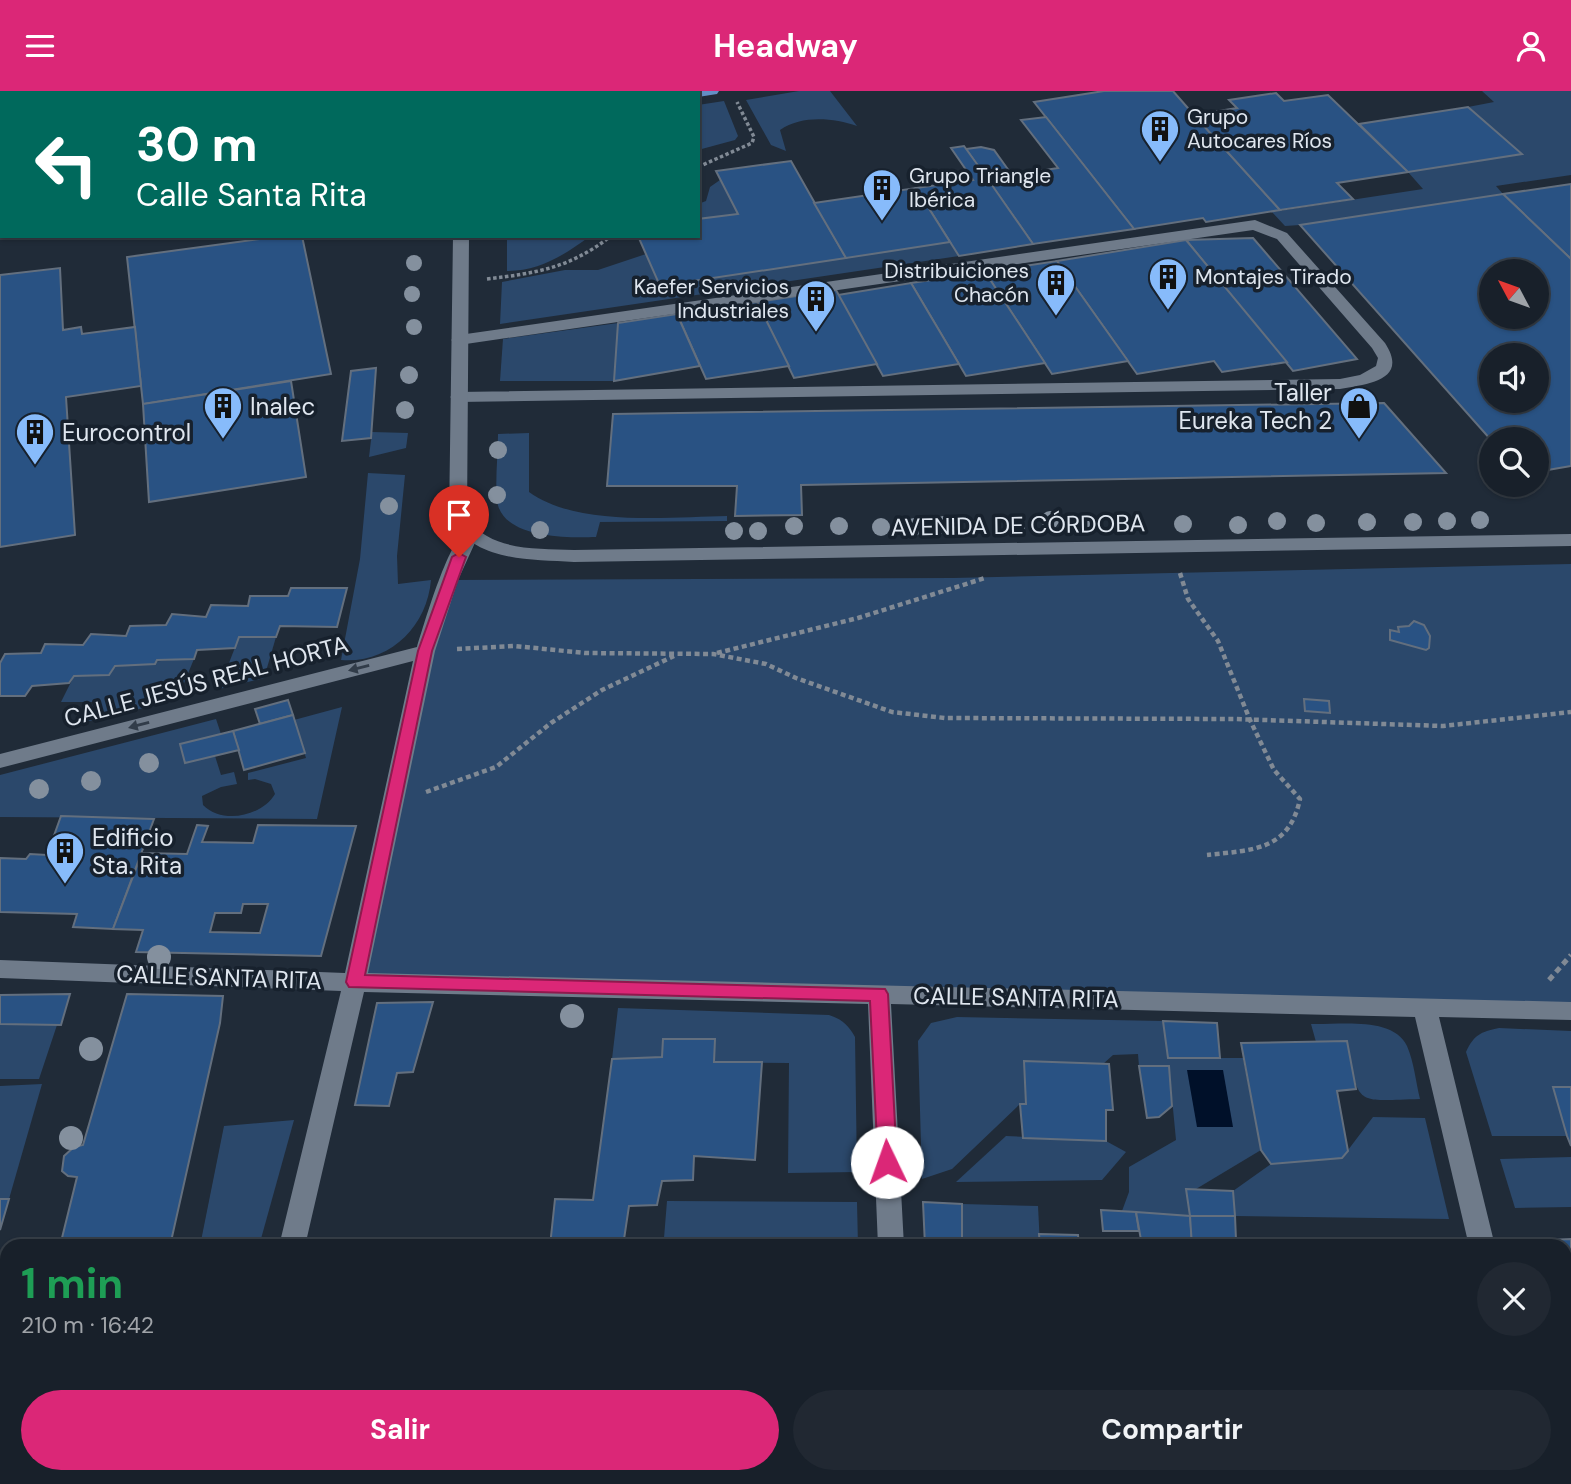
<!DOCTYPE html>
<html lang="es">
<meta charset="utf-8">
<style>
:root{--surface:#18202a;--page:#212832;--text:#f1f3f6;--muted:#9fa3a8;--line:#363e47;--accent:#db2777}
body{margin:0;font-family:"DM Sans",sans-serif;background:var(--page);color:var(--text);height:100vh;display:flex;flex-direction:column;font-size:26px;white-space:nowrap}
*{box-sizing:border-box;margin:0}
p{font-size:23px;color:var(--muted)}
.icon{flex:none;width:38px;height:38px;fill:none;stroke:currentColor;stroke-width:2;stroke-linecap:round;stroke-linejoin:round}
.map{position:relative;flex:1;overflow:hidden}
.details{position:absolute;left:0px;top:1148px;width:1572px;height:245px;display:flex;flex-direction:column;background:var(--surface);border-radius:21px 21px 0 0;box-shadow:0 2px 5px #0004,0 0 0 2px var(--line)}
.details>*{flex:none}
.top-card{position:absolute;left:0px;top:0px;width:700px;height:147px;box-shadow:0 2px 5px #0004,0 0 0 2px var(--line);background:#00695c;color:#fff;overflow:hidden}
.needle{width:46px;rotate:311deg}
.fabs{position:absolute;left:1479px;top:168px;display:grid;gap:14px}
.fabs a{display:grid;place-items:center;width:70px;height:70px;border-radius:50%;background:var(--surface);box-shadow:0 2px 5px #0004,0 0 0 2px var(--line);font-size:35px}
.pin{position:absolute;display:grid;place-items:center;width:60px;height:60px;color:#fff;margin:-72px -30px;border-radius:50% 50% 50% 0;rotate:-45deg;box-shadow:0 0 7px #0007}
.pin .icon{rotate:45deg}
.me{position:absolute;width:77px;margin:-38px;rotate:357deg;stroke-linejoin:round;filter:drop-shadow(0 0 5px #0008)}
.turn{display:flex;align-items:center;gap:24px;height:147px;padding:0 21px;font-size:32px}
.turn .icon{width:91px;height:91px;stroke-width:2.5}
.turn b{display:block;font-size:49px;line-height:60px}
.round{display:grid;place-items:center;flex:none;width:74px;height:74px;border-radius:37px;background:var(--page)}
.overview{display:flex;align-items:center;justify-content:space-between;height:119px;padding:0 21px}
h1{font-size:42px;font-weight:700;line-height:52px;color:#1e9e55}
.primary-button{display:flex;gap:14px;margin-top:auto;padding:14px 21px}
.primary-button a{flex:1;height:80px;border-radius:42px;background:var(--accent);color:#fff;font-size:28px;font-weight:700;line-height:80px;text-align:center}
.primary-button a+a{background:var(--page);color:var(--text)}
header{display:flex;justify-content:space-between;align-items:center;height:91px;padding:0 21px;background:var(--accent);color:#fff;font-size:32px;font-weight:700}
.map>svg:first-child{display:block}
</style>
<header><svg class="icon" aria-label="menu" viewBox="0 0 24 24"><path d="M4 6h16M4 12h16M4 18h16"/></svg>Headway<svg class="icon" aria-label="person" viewBox="0 0 24 24"><circle cx="12" cy="8" r="4"/><path d="M4 21q1-7 8-7t8 7"/></svg></header>
<div class="map">
<svg width="1571" height="1393" viewBox="0 0 1571 1393">
<rect width="100%" height="100%" fill="#202b38"/>
<g fill="#2b486b">
<path d="M799 0H830L857 35C833 27 802 24 780 39L786 60 771 54 746 9Z"/>
<polygon points="1482,0 1571,0 1571,84 1496,95 1503,103 1300,134 1285,135 1272,121 1423,98 1408,81 1521,63 1468,16 1494,11"/>
<polygon points="724,10 738,45 735,49 698,59 698,14"/>
<polygon points="720,89 738,123 698,128 698,113 706,110 710,96"/>
<path d="M507 145H590C565 164 539 180 507 180Z"/>
<polygon points="950,151 959,165 500,233 502,191 565,179 598,179 646,163 660,195"/>
<polygon points="618,232 614,290 500,290 503,248"/>
<polygon points="372,341 408,342 406,357 369,366"/>
<path d="M529 342V401C577 436 670 426 727 425V430L600 431 596 446C569 447 501 448 497 409 495 388 498 365 498 343Z"/>
<path d="M368 382 405 384 397 465 398 493 431 489C427 536 389 573 341 569L360 468Z"/>
<polygon points="1571,473 1571,920 355,891 449,489 953,487"/>
<polygon points="239,546 276,546 264,587 219,598"/>
<path d="M194 568 177 609 85 631 94 611H61L74 585C115 575 152 569 194 568Z"/>
<path d="M342 616 317 728 0 726V684L216 628 221 643 181 653 185 672 215 665 221 684 234 681 237 693 221 696 202 705 203 714C223 734 262 725 275 703L271 693 255 688 248 689V682L306 667 294 629Z"/>
<path d="M618 917 829 924C842 928 849 935 855 946L857 1081 788 1082 789 972 714 971 715 948H664L662 966 612 968Z"/>
<polygon points="957,926 1163,930 1168,967 1243,967 1261,1059 1196,1098 1186,1098 1190,1125 1122,1120 1129,1101 1129,1076 1176,1049 1169,976 1139,975 1138,963 1113,964 1103,973 1024,970 1026,1013 1020,1013 952,1078 922,1088 918,950 931,932"/>
<polygon points="0,933 57,934 39,988 0,988"/>
<path d="M1311 933C1339 934 1393 925 1407 955 1414 971 1416 992 1420 1008 1354 1010 1359 1016 1347 950L1316 951Z"/>
<path d="M1499 937 1571 940V996H1553L1567 1045H1492L1466 961C1474 944 1480 941 1499 937Z"/>
<polygon points="42,993 9,1108 0,1108 0,995"/>
<polygon points="1373,1026 1425,1027 1449,1128 1235,1125 1233,1100 1271,1073 1342,1067"/>
<polygon points="294,1029 259,1155 200,1155 224,1035"/>
<polygon points="1006,1045 1106,1050 1126,1061 1102,1089 956,1091"/>
<polygon points="1571,1066 1571,1116 1515,1117 1500,1068"/>
<polygon points="667,1110 857,1111 858,1155 795,1155 794,1151 664,1147"/>
<polygon points="962,1113 1038,1115 1040,1155 962,1155"/>
</g>
<polygon fill="#001029" points="1187,979 1223,979 1233,1036 1197,1036"/>
<g fill="#295283" stroke="#636f7e" stroke-width="2" fill-rule="evenodd">
<polygon points="40,0 110,0 112,2 25,2"/>
<polygon points="1173,0 1194,24 1280,119 1206,131 1203,127 1134,138 1034,11 1104,0"/>
<polygon points="1276,2 1284,10 1328,4 1408,81 1337,92 1353,108 1280,119 1194,24 1237,17 1229,9"/>
<polygon points="1468,16 1522,63 1408,81 1359,33"/>
<polygon points="1046,26 1134,138 1033,153 966,58 981,56 994,59 1012,84 1058,77 1021,29"/>
<polygon points="964,55 987,87 1033,153 959,165 916,97 973,89 951,57"/>
<polygon points="791,70 846,167 660,195 638,145 698,145 698,128 738,123 716,80"/>
<polygon points="1571,93 1571,168 1503,103"/>
<polygon points="916,97 950,151 846,167 814,112"/>
<path d="M1503 103 1571 168V375L1536 381V348L1491 349 1300 134ZM1491 180H1536V226H1491ZM1491 264H1536V310H1491Z"/>
<polygon points="282,145 302,145 331,283 143,313 127,166"/>
<polygon points="1253,147 1357,268 1293,280 1186,149"/>
<polygon points="1186,149 1287,271 1222,281 1214,270 1137,283 1057,170"/>
<polygon points="1057,170 1128,270 1052,283 985,181"/>
<polygon points="60,177 63,239 81,236 82,243 135,236 141,295 66,306 75,444 0,456 0,184"/>
<polygon points="985,181 1045,272 966,285 911,192"/>
<polygon points="911,192 959,273 883,285 838,204"/>
<polygon points="836,199 877,273 794,287 757,211"/>
<polygon points="757,211 789,275 706,288 677,223"/>
<polygon points="677,223 700,275 614,290 618,232"/>
<polygon points="376,277 371,347 342,350 351,280"/>
<polygon points="291,290 306,386 149,411 143,313"/>
<polygon points="1384,312 1446,382 801,394 802,424 735,425 737,395 607,395 613,323"/>
<polygon points="291,497 347,497 337,536 280,535 276,546 239,546 235,557 197,559 194,568 157,569 155,573 115,575 109,584 74,585 69,592 32,595 25,605 0,605 0,572 5,563 41,562 45,553 83,554 91,543 126,545 130,535 166,534 172,523 206,526 211,514 248,515 250,505 288,505"/>
<polygon points="1414,530 1424,534 1430,545 1429,557 1426,559 1390,549 1390,539 1399,541 1398,536 1409,535"/>
<polygon points="1304,608 1329,610 1330,622 1305,620"/>
<polygon points="288,609 293,624 260,633 255,618"/>
<polygon points="293,624 305,662 244,679 233,640"/>
<polygon points="233,640 239,659 185,672 180,653"/>
<polygon points="61,725 154,728 113,838 73,836 77,823 0,821 0,767 26,768 30,763 47,764"/>
<path d="M197 734 208 735 202 751 253 752 258 734 356 735 321 865 136 861 143 839 113 838 142 762 187 763ZM243 813H268L260 842 210 841 215 822H241Z"/>
<polygon points="70,903 61,934 0,933 0,904"/>
<polygon points="127,903 223,905 220,932 170,1155 60,1155 77,1086 68,1085 62,1080 64,1065 74,1056 83,1054"/>
<polygon points="433,911 413,981 397,982 389,1015 355,1014 377,912"/>
<polygon points="1163,930 1217,932 1220,967 1168,967"/>
<polygon points="663,948 715,948 714,971 762,971 755,1069 694,1065 693,1089 662,1090 657,1114 629,1115 623,1155 550,1155 555,1108 593,1109 612,968 662,966"/>
<polygon points="1347,950 1356,998 1337,1000 1348,1060 1342,1067 1271,1073 1261,1059 1241,952"/>
<polygon points="1024,970 1109,973 1113,1019 1106,1019 1106,1050 1023,1047 1020,1013 1026,1013"/>
<polygon points="1139,975 1169,975 1172,1015 1159,1026 1147,1027"/>
<polygon points="1553,996 1571,996 1571,1055 1567,1045"/>
<polygon points="1186,1098 1233,1100 1235,1125 1190,1125"/>
<polygon points="0,1108 9,1108 0,1139"/>
<polygon points="923,1111 962,1113 962,1155 925,1155"/>
<polygon points="1101,1119 1136,1121 1139,1140 1103,1140"/>
<polygon points="1136,1121 1190,1125 1192,1151 1141,1149"/>
<polygon points="1190,1125 1235,1125 1236,1149 1229,1149 1229,1155 1192,1155"/>
<polygon points="1039,1143 1078,1144 1079,1155 1040,1155"/>
<polygon points="664,1147 795,1151 795,1155 664,1155"/>
<polygon points="1571,1148 1571,1194 1564,1194 1564,1155 1526,1155 1524,1150"/>
</g>
<g fill="none" stroke-linecap="round" stroke-linejoin="round">
<g stroke="#818a95" stroke-width="3.5" stroke-dasharray="3.5 2.5" stroke-linecap="butt">
<polyline points="698,76 752,52 754,46 737,11"/>
<path d="M487 188C537 182 570 177 611 145"/>
</g>
<g stroke="#818a95" stroke-width="4.5" stroke-dasharray="5 3.5" stroke-linecap="butt">
<path d="M1180 482 1188 508 1218 550 1250 629 1274 679 1300 708C1289 760 1252 759 1207 764"/>
<polyline points="457,558 515,555 585,562 713,563 766,573 796,587 892,621 945,627 1234,628 1443,635 1571,621"/>
<polyline points="717,562 858,527 985,487"/>
<polyline points="426,701 496,676 551,632 602,599 674,565"/>
</g>
<polyline stroke="#818a95" stroke-width="5" stroke-dasharray="6 4.5" stroke-linecap="butt" points="1549,889 1571,864"/>
<g fill="#6f7b8a" fill-rule="evenodd">
<path d="M1255 129 1287 142 1385 252C1409 289 1369 293 1340 298L458 311 450 306 458 301 1340 288 1360 284 1376 275 1378 267 1372 257 1277 148 1253 139 459 254 451 249 459 244Z"/>
<path d="M470 437 479 443 458 489 435 560 368 882 1571 911V929L1439 926 1495 1155H1469L1415 926 891 913 904 1155H878L868 913 364 901 305 1155H279L341 900 0 887V869L345 882 413 570 0 677V663L417 556C424 534 450 442 470 437Z"/>
<polygon points="223,1386 251,1386 249,1393 221,1393"/>
<polygon points="1523,1386 1551,1386 1553,1393 1525,1393"/>
</g>
<g fill="#6f7b8a" fill-rule="evenodd">
<rect x="445" y="0" width="14" height="2"/>
<rect x="468" y="0" width="14" height="2"/>
<path d="M453 145H469L467 428C494 461 535 457 574 459L1571 443V455L574 471C528 468 478 471 449 429Z"/>
</g>
<g fill="#648fc5" fill-rule="evenodd">
<polygon points="604,0 630,0 602,2"/>
<polygon points="693,0 719,0 717,3 698,6 698,2 691,2"/>
<rect x="0" y="77" width="2" height="8"/>
</g>
<g fill="#5c9dec" fill-rule="evenodd">
<polygon points="450,1386 661,1386 658,1393 447,1393"/>
<polygon points="862,1386 899,1386 896,1393 859,1393"/>
<polygon points="1230,1386 1301,1386 1304,1393 1233,1393"/>
</g>
</g>
<g fill="#84909e">
<circle cx="414" cy="172" r="8"/>
<circle cx="412" cy="203" r="8"/>
<circle cx="414" cy="236" r="8"/>
<circle cx="409" cy="284" r="9"/>
<circle cx="405" cy="319" r="9"/>
<circle cx="498" cy="359" r="9"/>
<circle cx="497" cy="404" r="9"/>
<circle cx="389" cy="415" r="9"/>
<circle cx="1050" cy="429" r="9"/>
<circle cx="1480" cy="429" r="9"/>
<circle cx="1277" cy="430" r="9"/>
<circle cx="1447" cy="430" r="9"/>
<circle cx="1367" cy="431" r="9"/>
<circle cx="1413" cy="431" r="9"/>
<circle cx="1316" cy="432" r="9"/>
<circle cx="1183" cy="433" r="9"/>
<circle cx="943" cy="434" r="9"/>
<circle cx="1085" cy="434" r="9"/>
<circle cx="1238" cy="434" r="9"/>
<circle cx="794" cy="435" r="9"/>
<circle cx="839" cy="435" r="9"/>
<circle cx="881" cy="436" r="9"/>
<circle cx="914" cy="436" r="9"/>
<circle cx="1016" cy="436" r="9"/>
<circle cx="540" cy="439" r="9"/>
<circle cx="734" cy="440" r="9"/>
<circle cx="758" cy="440" r="9"/>
<circle cx="149" cy="672" r="10"/>
<circle cx="91" cy="690" r="10"/>
<circle cx="39" cy="698" r="10"/>
<circle cx="159" cy="866" r="12"/>
<circle cx="572" cy="925" r="12"/>
<circle cx="91" cy="958" r="12"/>
<circle cx="71" cy="1047" r="12"/>
</g>
<defs><path id="oneway-solid" d="M-6-.8H1V-3.2L6.5 0L1 3.2V.8H-6Z" transform="scale(1.75)"/></defs>
<g fill="#313c49">
<use href="#oneway-solid" transform="translate(359 577) rotate(166)"/>
<use href="#oneway-solid" transform="translate(139 634) rotate(165)"/>
</g>
<polygon fill="#db2777" stroke="#8e194d" stroke-width="2" points="459,462 466,466 432,560 365,884 885,898 888,903 897,1071 894,1076 887,1079 881,1076 878,1071 870,910 349,896 346,891 418,560 452,466"/>
<defs>
<g id="building-pin" transform="scale(2.0125)"><path d="M0 17L-7.5 6A9.5 9.5 0 1 1 7.5 6Z" fill="#87bbfb" stroke="#17212d"/><path d="M-4-6H4V6H1V3H-1V6H-4ZM-2.5-4.3h1.7v1.8h-1.7ZM.8-4.3h1.7v1.8H.8ZM-2.5-1h1.7V.8h-1.7ZM.8-1h1.7V.8H.8Z" fill="#111"/></g>
<g id="shop-pin" transform="scale(2.0125)"><path d="M0 17L-7.5 6A9.5 9.5 0 1 1 7.5 6Z" fill="#87bbfb" stroke="#17212d"/><path d="M-5-2.5h2.3a2.7 3.5 0 0 1 5.4 0H5L5.5 6h-11ZM-1.5-2.5h3a1.5 2.3 0 0 0-3 0Z" fill="#111"/></g>
</defs>
<g fill-rule="evenodd">
<use href="#building-pin" x="1160" y="38"/>
<use href="#building-pin" x="882" y="97"/>
<use href="#building-pin" x="1168" y="186"/>
<use href="#building-pin" x="1056" y="192"/>
<use href="#building-pin" x="816" y="208"/>
<use href="#building-pin" x="223" y="315"/>
<use href="#shop-pin" x="1359" y="315"/>
<use href="#building-pin" x="35" y="341"/>
<use href="#building-pin" x="65" y="760"/>
</g>
<g text-anchor="middle" dominant-baseline="central" stroke-width="7" stroke-linejoin="round" paint-order="stroke">
<g font-size="21" fill="#dfe6ef" stroke="#17212d" text-anchor="start">
<text x="1187" y="26">Grupo<tspan x="1187" dy="24">Autocares Ríos</tspan></text>
<text x="909" y="85">Grupo Triangle<tspan x="909" dy="24">Ibérica</tspan></text>
<text x="1029" y="180" text-anchor="end">Distribuiciones<tspan x="1029" dy="24">Chacón</tspan></text>
<text x="1195" y="186">Montajes Tirado</text>
<text x="789" y="196" text-anchor="end">Kaefer Servicios<tspan x="789" dy="24">Industriales</tspan></text>
</g>
<g font-size="24" fill="#dfe6ef" stroke="#17212d" text-anchor="start">
<text x="1332" y="301" text-anchor="end">Taller<tspan x="1332" dy="28">Eureka Tech 2</tspan></text>
<text x="250" y="315">Inalec</text>
<text x="62" y="341">Eurocontrol</text>
<text x="92" y="746">Edificio<tspan x="92" dy="28">Sta. Rita</tspan></text>
</g>
<g font-size="24" fill="#dfe6ef" stroke="#17212d">
<text transform="translate(1018 434) rotate(-1)">AVENIDA DE CÓRDOBA</text>
<text transform="translate(206 590) rotate(-15)">CALLE JESÚS REAL HORTA</text>
<text transform="translate(219 886) rotate(2)">CALLE SANTA RITA</text>
<text transform="translate(1016 906) rotate(1)">CALLE SANTA RITA</text>
</g>
</g>
</svg>
<div class="fabs">
<a><svg class="needle" viewBox="-14 -14 28 28"><path d="M0-13l5 13h-10z" fill="#e53935"/><path d="M0 13l5-13h-10z" fill="#9fa3a8"/></svg></a>
<a><svg class="icon" aria-label="sound" viewBox="0 0 24 24"><path d="M4 9h4l5-4v14l-5-4H4zM17 9q2 3 0 6"/></svg></a>
<a><svg class="icon" aria-label="search" viewBox="0 0 24 24"><circle cx="10" cy="10" r="6"/><path d="M15 15l6 6"/></svg></a>
</div>
<div class="pin" style="left:459px;top:466px;background:#d93025"><svg class="icon" aria-label="arrive" viewBox="0 0 24 24"><path d="M6 21V4h12l-3 4 3 4H6"/></svg></div>
<svg class="me" style="left:887px;top:1071px" viewBox="-20 -20 40 40"><circle r="19" fill="#fff"/><path d="M0-13L10 11 0 6-10 11z" fill="#db2777"/></svg>
<div class="top-card">
<div class="turn"><svg class="icon" aria-label="left" viewBox="0 0 24 24"><path d="M17 20v-9H6M10 6l-5 5 5 5"/></svg><div><b>30 m</b>Calle Santa Rita</div></div>
</div>
<section class="details">
<div class="overview"><div><h1>1 min</h1><p>210 m · 16:42</p></div><a class="round"><svg class="icon" aria-label="close" viewBox="0 0 24 24"><path d="M6 6l12 12M18 6L6 18"/></svg></a></div>
<div class="primary-button"><a>Salir</a><a>Compartir</a></div>
</section>
</div>
